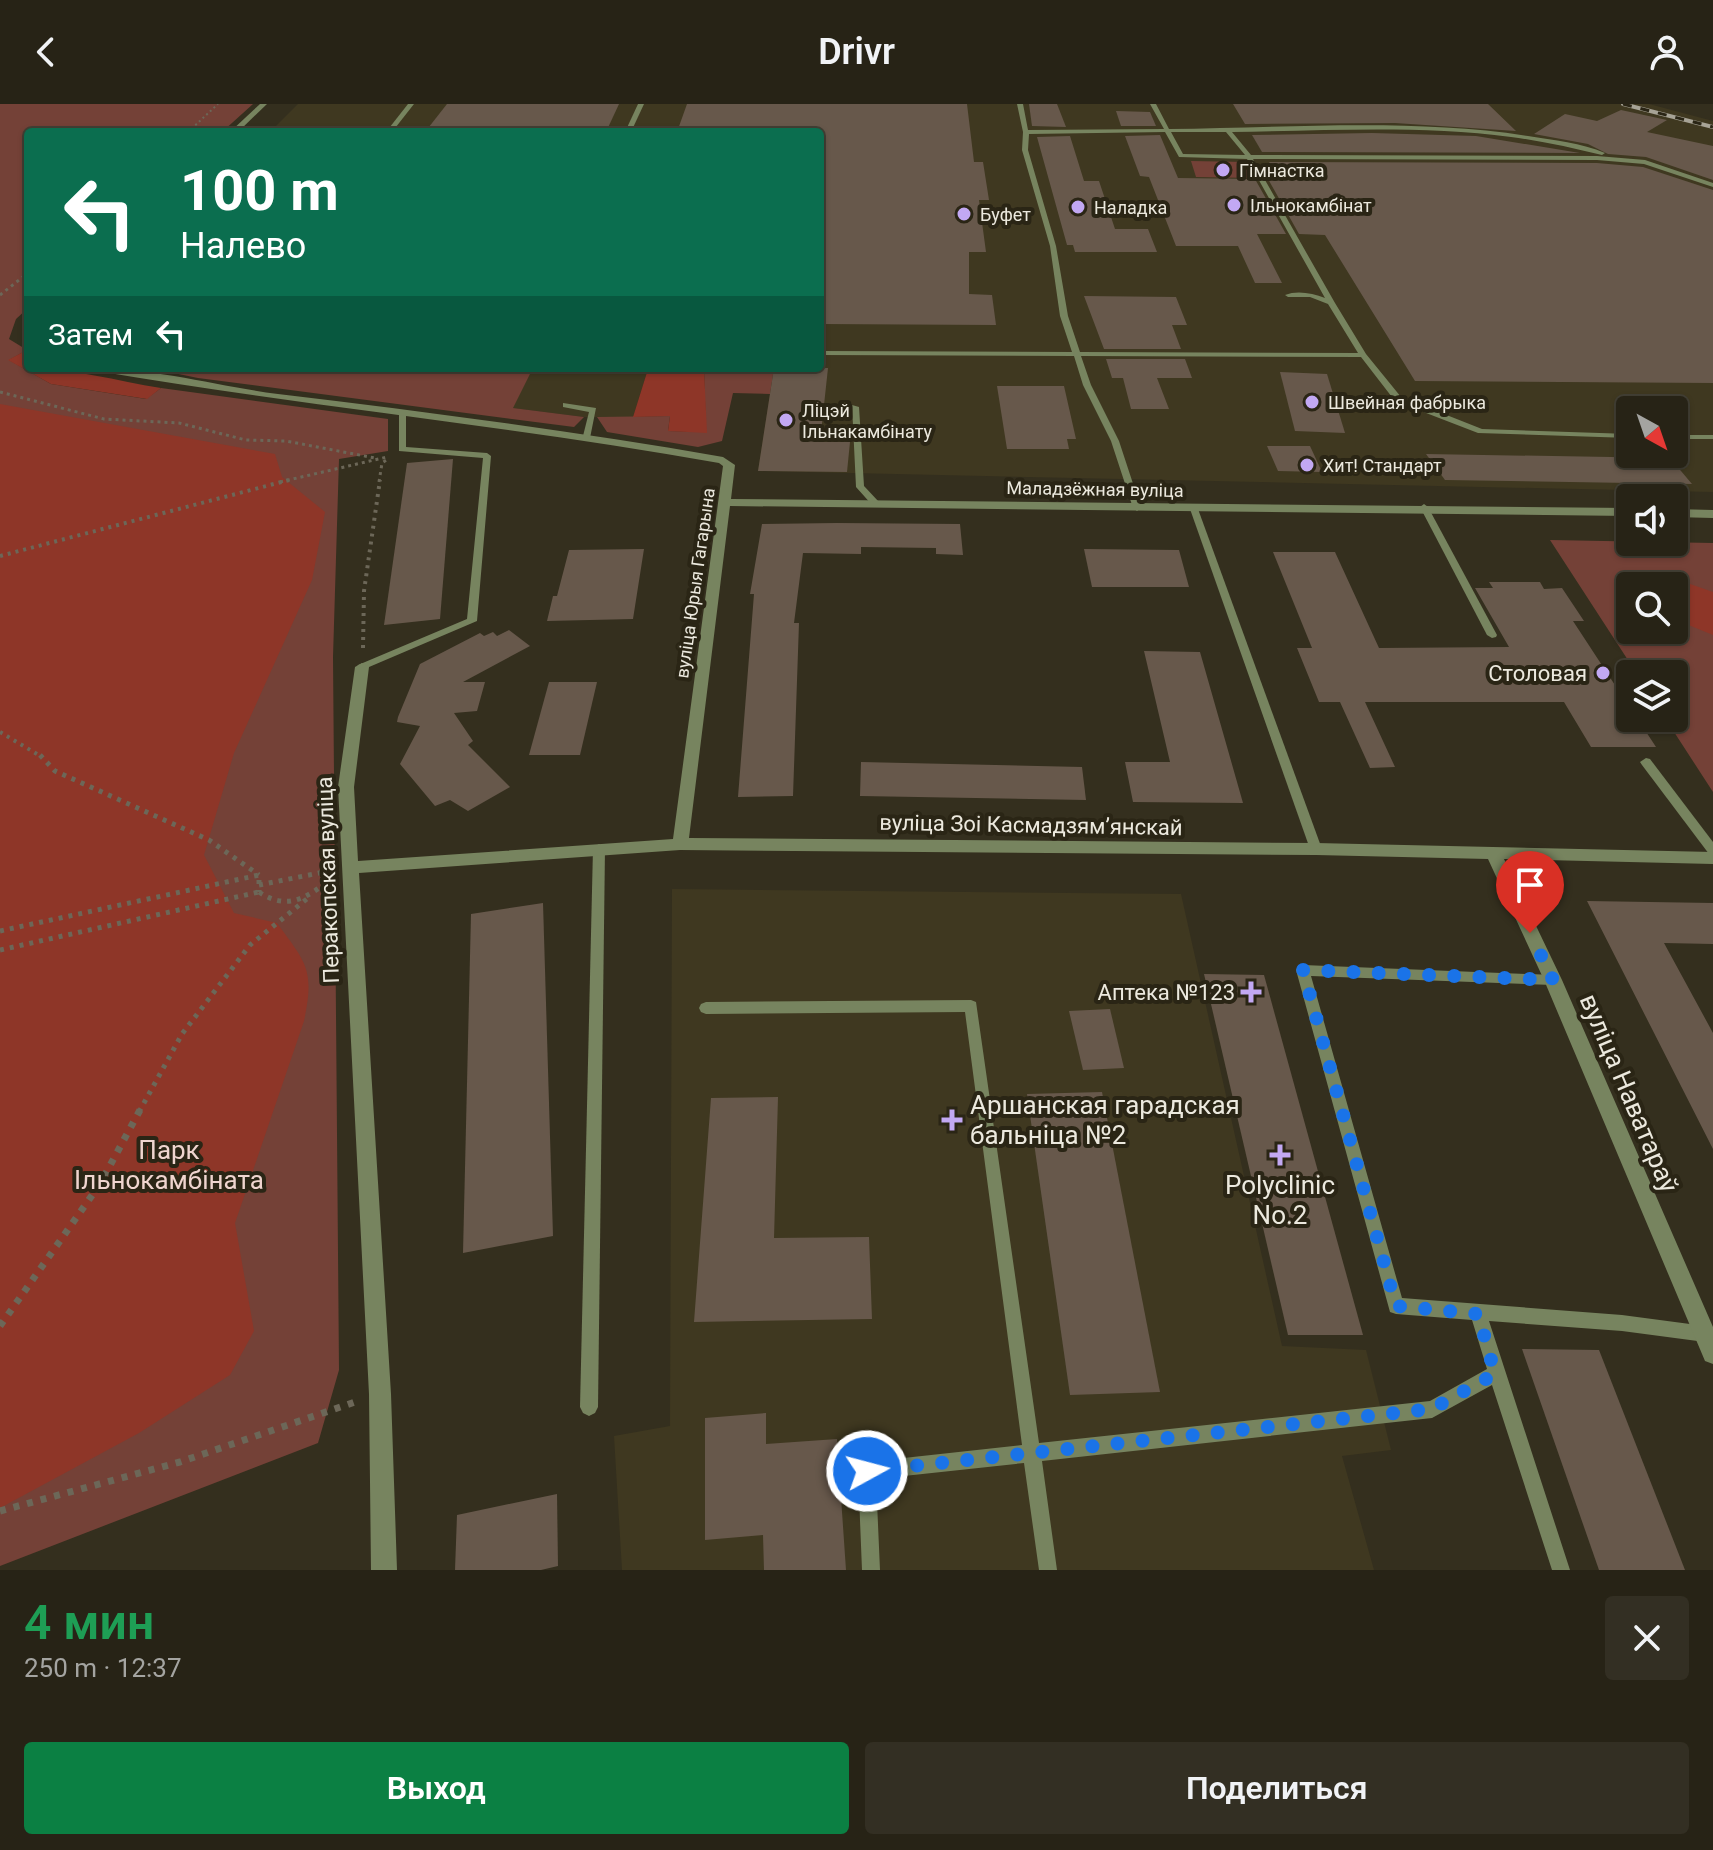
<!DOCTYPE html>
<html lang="ru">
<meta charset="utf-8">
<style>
:root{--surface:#272316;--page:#332f23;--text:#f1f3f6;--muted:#a4a4a1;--line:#434035;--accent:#0b8043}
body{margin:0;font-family:Roboto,sans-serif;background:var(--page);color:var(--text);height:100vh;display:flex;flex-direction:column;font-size:30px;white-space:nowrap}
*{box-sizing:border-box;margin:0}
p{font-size:26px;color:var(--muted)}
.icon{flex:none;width:44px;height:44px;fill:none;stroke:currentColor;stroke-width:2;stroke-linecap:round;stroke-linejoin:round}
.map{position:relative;height:1466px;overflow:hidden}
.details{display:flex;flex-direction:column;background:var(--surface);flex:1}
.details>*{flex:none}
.banner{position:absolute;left:24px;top:24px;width:800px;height:244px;border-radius:8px;box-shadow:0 2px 6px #0004,0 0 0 2px var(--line);background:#0b6e4f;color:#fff;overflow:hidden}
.needle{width:52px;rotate:140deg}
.fabs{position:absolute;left:1616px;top:292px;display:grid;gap:16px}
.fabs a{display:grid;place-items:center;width:72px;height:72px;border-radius:8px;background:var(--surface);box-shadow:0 2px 6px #0004,0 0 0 2px var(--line);font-size:40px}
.pin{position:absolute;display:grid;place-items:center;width:68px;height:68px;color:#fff;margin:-82px -34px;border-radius:50% 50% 50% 0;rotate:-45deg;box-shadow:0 0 8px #0007}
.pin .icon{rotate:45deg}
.me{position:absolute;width:88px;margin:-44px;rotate:83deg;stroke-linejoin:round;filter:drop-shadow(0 0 6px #0008)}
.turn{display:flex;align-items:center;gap:28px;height:168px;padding:0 24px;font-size:36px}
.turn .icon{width:104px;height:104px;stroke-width:2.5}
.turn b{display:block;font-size:56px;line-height:68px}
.then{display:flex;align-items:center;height:76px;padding:0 24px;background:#0003;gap:16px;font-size:30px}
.round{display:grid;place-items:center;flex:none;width:84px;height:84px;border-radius:8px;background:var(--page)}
.overview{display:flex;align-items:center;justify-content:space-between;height:136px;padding:0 24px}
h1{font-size:48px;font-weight:600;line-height:60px;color:#1e9e55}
.button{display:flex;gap:16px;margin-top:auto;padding:16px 24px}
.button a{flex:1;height:92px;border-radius:8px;background:var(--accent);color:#fff;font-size:32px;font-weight:600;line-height:92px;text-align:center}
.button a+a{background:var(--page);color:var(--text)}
header{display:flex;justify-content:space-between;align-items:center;height:104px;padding:0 24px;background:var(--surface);font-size:36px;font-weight:600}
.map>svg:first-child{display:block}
</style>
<header><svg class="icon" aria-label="back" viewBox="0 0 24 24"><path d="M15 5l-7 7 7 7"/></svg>Drivr<svg class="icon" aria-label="person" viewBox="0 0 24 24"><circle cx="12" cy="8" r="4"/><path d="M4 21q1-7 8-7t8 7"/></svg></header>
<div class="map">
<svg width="1713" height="1466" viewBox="0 0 1713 1466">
<rect width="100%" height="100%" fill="#342f1e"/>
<g fill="#3f3820" fill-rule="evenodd">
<path d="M298 0H1649L1713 17V388L758 367 774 264H820V28H270ZM1630 306H1674V350H1630Z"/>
<polygon points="533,264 630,264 648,265 633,313 584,313 512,304"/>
<polygon points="672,785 1181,790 1282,1242 1366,1246 1391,1346 1342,1352 1374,1466 622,1466 614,1332 670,1322"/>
</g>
<g fill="#744137" fill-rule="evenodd">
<polygon points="0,0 253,0 222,28 28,28 28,204 16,215 9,235 27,246 9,256 51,280 146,295 161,284 388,315 388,347 339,355 333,553 339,1266 318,1339 0,1462"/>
<polygon points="1191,57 1246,58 1254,74 1196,73"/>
<polygon points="149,264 533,264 513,304 584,313 574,323 198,274"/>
<polygon points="704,264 774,264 770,290 733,289 722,337 698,343 607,328 597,313 670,312 668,327 706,328"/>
<path d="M1550 436 1713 439V688L1665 614H1674V570H1637ZM1630 482H1674V526H1630Z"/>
</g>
<g fill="#8e3628">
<path d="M27 246 28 264C72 264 117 277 161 284L147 295 51 280 8 256Z"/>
<polygon points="630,264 704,264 707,329 668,327 670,312 633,313 648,265"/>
<path d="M0 300 275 350 282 373 325 408 312 476 234 649 204 751 234 809 277 819C306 859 315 865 304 917L235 1119 254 1227 230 1271 139 1329 0 1404Z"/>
<polygon points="1653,467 1713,488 1713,531 1674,515 1677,491 1674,482 1639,481 1631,470"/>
</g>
<g fill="#67584b">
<polygon points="447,0 619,0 606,28 425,28"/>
<polygon points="687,0 967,0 974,58 983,58 989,96 979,96 986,148 969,148 969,190 992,191 996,221 820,220 820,28 677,28"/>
<polygon points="1029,0 1057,0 1066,23 1032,22"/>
<polygon points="1233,0 1488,0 1516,27 1395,19 1245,20"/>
<polygon points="1621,6 1667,16 1647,28 1713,42 1713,76 1646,53 1608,50 1588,40 1534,30 1565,10 1597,17"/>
<polygon points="1116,7 1150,8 1156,22 1121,22"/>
<polygon points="1372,29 1476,32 1580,49 1262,48 1252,31"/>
<polygon points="1160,31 1178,74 1255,75 1286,130 1257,130 1282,179 1255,179 1238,142 1176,142 1149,73 1140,72 1125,32"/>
<polygon points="1070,32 1084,77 1099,77 1115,125 1148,125 1157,148 1075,148 1073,141 1067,141 1037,33"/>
<polygon points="1269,58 1597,59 1643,63 1713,86 1713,279 1415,277 1325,131 1299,130 1268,75 1279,75"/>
<polygon points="1084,192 1176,193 1187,221 1172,221 1181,245 1104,245"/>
<polygon points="1106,255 1185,255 1192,274 1157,274 1169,305 1131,305 1123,274 1112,274"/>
<polygon points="774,264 828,264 820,338 850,338 847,368 758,367"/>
<polygon points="1280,268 1327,270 1345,329 1295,327"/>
<polygon points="997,282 1064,282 1076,335 1067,335 1069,345 1007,345"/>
<polygon points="1267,342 1310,342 1322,368 1278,367"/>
<polygon points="1426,350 1670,354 1692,380 1445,376"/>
<polygon points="453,355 440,515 384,521 407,359"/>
<polygon points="837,419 960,420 963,451 936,450 936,444 861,443 861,450 803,449 794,519 799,519 793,692 738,693 754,490 750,490 762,420"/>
<polygon points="644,445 633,515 547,517 553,492 557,492 569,446"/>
<polygon points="1084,445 1179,446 1189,483 1092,483"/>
<polygon points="1273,448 1335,448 1379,544 1509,543 1475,484 1493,484 1489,478 1540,478 1544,485 1562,484 1584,517 1573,517 1630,604 1630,614 1637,614 1656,643 1591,643 1564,598 1365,598 1395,663 1370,664 1340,598 1319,598 1297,544 1312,544"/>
<polygon points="509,526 530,542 463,578 485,578 477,607 454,609 473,637 468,641 510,683 468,707 450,696 435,702 400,660 420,622 397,618 398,613 420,560 480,529 484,532 493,528 497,532"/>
<polygon points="1144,547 1200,548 1243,699 1133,698 1125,658 1170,658"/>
<polygon points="549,578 597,578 580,651 529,651"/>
<polygon points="861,658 1082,663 1086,696 860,692"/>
<polygon points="1587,797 1713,799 1713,840 1664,839 1713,929 1713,1045"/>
<polygon points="543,799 553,1132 463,1149 471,810"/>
<polygon points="1204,870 1264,871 1363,1231 1288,1231"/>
<polygon points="1110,905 1124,964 1083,966 1069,907"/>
<polygon points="1102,988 1160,1288 1070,1291 1027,990"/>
<polygon points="778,993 774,1134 869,1133 872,1215 694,1218 711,994"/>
<polygon points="1522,1245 1599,1246 1685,1466 1599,1466"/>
<polygon points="766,1309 766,1340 837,1335 846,1466 764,1466 763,1431 705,1436 705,1314"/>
<polygon points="557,1390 558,1462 541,1466 455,1466 457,1411"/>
</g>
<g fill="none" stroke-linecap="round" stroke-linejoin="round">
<polyline stroke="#6c6758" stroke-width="2" stroke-dasharray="2 3" stroke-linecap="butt" points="188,28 218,0"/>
<g stroke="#6c6758" stroke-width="3" stroke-dasharray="3 4" stroke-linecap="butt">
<polyline points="0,191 28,169"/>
<polyline points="0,288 104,315 179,319 246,336 286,337 375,354"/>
<polyline points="280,378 387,353"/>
<polyline points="379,378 382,359 388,355"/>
</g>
<g stroke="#6c6758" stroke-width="4" stroke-dasharray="3 5" stroke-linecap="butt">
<polyline points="0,452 289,376"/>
<polyline points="363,544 364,487 380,376"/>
<polyline points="0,628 42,653"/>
</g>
<g stroke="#6c6758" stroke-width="5" stroke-dasharray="4 6" stroke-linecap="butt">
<polyline points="40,651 55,667 209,736 259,771"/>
<polyline points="259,781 329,767"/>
<path d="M259 788C287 807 306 794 330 776"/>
<polyline points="0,827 259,771 259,788"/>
<polyline points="0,846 259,788"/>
<polyline points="139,1008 182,930 250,841 308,794"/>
</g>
<g stroke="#6c6758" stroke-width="7" stroke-dasharray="6 8" stroke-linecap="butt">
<polyline points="0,1222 100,1080 140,1006"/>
<polyline points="0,1407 180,1358 355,1298"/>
</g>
<g fill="#77845f" fill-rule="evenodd">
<polygon points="408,0 414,0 392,28 386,28"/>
<polygon points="638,0 644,0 631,28 625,28"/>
<path d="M1017 0H1023L1028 26 1164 25 1150 0H1156L1169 25C1286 24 1413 14 1528 32 1553 36 1582 39 1605 49L1602 51C1572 44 1542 37 1511 33 1419 21 1325 27 1232 28L1251 51 1597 52 1645 56 1713 79V83L1644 60 1597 56 1253 55 1335 199 1366 250 1401 293 1482 325 1630 330V334L1478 329 1395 297 1361 253 1081 252 1091 281 1119 337 1141 404 1137 407 1133 404 1111 337 1083 281 1074 252 820 251V247L1072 248 1060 212 1050 142 1022 46 1023 28ZM1165 28 1179 53 1247 55 1325 194C1312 189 1297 186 1285 191L1288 193H1310L1328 200 1358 249 1080 248 1068 212 1056 142 1028 46 1029 30ZM1171 28H1226L1245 51 1183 50Z"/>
<polygon points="563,299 596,304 590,334 583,332 589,308 563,303"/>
<polygon points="852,301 859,303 864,382 879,398 879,402 873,402 856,383"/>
<polygon points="399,306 406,308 406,343 487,349 491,352 477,517 362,566 357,563 358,561 467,515 483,354 399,347"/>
<rect x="1674" y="331" width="39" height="4"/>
<polygon points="1424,400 1428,403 1497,531 1496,533 1492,534 1487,531 1420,403"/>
<polygon points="1194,402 1198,405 1322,745 1320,748 1312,748 1310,745 1190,405"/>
<polygon points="1646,654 1650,655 1713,738 1713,751 1709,750 1642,661 1640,658"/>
<polygon points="599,740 605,744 598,1303 595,1309 589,1312 583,1309 580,1303 593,744"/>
<polygon points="1303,861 1553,871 1558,872 1560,876 1558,880 1553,881 1311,872 1402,1194 1622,1211 1705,1222 1711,1224 1713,1229 1711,1236 1705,1238 1622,1227 1489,1217 1570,1466 1552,1466 1492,1281 1432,1314 1042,1357 1057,1466 1039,1466 1024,1359 876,1375 880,1466 862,1466 858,1367 861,1361 867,1358 1022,1341 965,908 706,910 701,908 699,904 701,900 706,898 971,896 976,898 1039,1339 1430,1297 1487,1265 1472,1216 1396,1210 1390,1208 1296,866 1298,862"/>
</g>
<g fill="#77845f" fill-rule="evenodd">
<polygon points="260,0 267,0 238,28 230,28"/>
<path d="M92 264C154 264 217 282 278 290 427 308 575 327 723 353L735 361 731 395 1630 404V412L730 402 689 734 1316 739 1713 748V760L1504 755 1562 876 1713 1223V1260L1705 1257 1544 876 1488 755 1316 751 680 746 359 769 391 1290 397 1466H371L369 1290 338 683 355 563 362 559 369 563 354 683 358 757 673 735 723 362 719 359C513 322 304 302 97 267Z"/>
<polygon points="1674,405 1713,406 1713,414 1674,413"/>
</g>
<g stroke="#a7a396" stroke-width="4">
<polyline id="rail" points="1623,0 1713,23"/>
</g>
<use href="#rail" stroke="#2a2515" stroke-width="3" stroke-dasharray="9" stroke-linecap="butt"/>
</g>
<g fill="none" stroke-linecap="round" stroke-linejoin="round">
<polyline stroke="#1a73e8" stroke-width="14" stroke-dasharray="0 25.2" points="867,1367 1432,1305 1495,1270 1478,1210 1396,1202 1303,866 1553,876 1530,829"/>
</g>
<g fill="#c2a8f3" stroke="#2a2515" stroke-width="3">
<circle cx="1223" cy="66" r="8"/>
<circle cx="1234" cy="101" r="8"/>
<circle cx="1078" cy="103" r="8"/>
<circle cx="964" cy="110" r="8"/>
<circle cx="1312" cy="298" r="8"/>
<circle cx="786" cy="316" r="8"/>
<circle cx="1307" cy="361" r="8"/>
<circle cx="1603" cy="569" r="8"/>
<path d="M1247 876h8v8h8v8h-8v8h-8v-8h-8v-8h8z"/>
<path d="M948 1004h8v8h8v8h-8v8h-8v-8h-8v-8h8z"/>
<path d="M1276 1039h8v8h8v8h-8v8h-8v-8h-8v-8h8z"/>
</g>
<g text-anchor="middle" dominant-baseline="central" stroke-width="8" stroke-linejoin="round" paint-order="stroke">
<g font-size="18" fill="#ece9de" stroke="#2a2515" text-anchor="start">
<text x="1239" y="66">Гімнастка</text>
<text x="1250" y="101">Ільнокамбінат</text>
<text x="1094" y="103">Наладка</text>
<text x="980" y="110">Буфет</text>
<text x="1328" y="298">Швейная фабрыка</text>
<text x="802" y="306">Ліцэй<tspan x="802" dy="21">Ільнакамбінату</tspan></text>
<text x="1323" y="361">Хит! Стандарт</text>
</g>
<g font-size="18" fill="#ece9de" stroke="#2a2515">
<text transform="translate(1095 385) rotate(1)">Маладзёжная вуліца</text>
<text transform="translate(695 479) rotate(-82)">вуліца Юрыя Гагарына</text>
</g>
<g font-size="22" fill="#ece9de" stroke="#2a2515" text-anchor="end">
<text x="1587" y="569">Столовая</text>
<text x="1235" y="888">Аптека №123</text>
</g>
<g font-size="22" fill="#ece9de" stroke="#2a2515">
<text transform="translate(1031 721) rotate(1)">вуліца Зоі Касмадзямʼянскай</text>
<text transform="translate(328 776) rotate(-92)">Перакопская вуліца</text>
</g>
<g font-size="26" fill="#ece9de" stroke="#2a2515">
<text transform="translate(1629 989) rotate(67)">вуліца Наватараў</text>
</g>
<g font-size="26" fill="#ece9de" stroke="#2a2515" text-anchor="start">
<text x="970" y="1001">Аршанская гарадская<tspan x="970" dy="30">бальніца №2</tspan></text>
<text x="1280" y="1081" text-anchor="middle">Polyclinic<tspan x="1280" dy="30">No.2</tspan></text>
</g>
<g font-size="26" fill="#efd5cf" stroke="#2a2515">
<text x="169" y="1046">Парк<tspan x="169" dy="30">Ільнокамбіната</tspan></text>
</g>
</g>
</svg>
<div class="fabs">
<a><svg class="needle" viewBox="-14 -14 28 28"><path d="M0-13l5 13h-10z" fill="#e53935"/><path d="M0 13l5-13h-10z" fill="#a4a4a1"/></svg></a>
<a><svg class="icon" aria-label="sound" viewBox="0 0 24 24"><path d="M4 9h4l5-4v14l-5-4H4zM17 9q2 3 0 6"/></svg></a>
<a><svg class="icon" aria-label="search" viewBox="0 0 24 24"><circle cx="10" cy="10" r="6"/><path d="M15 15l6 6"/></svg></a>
<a><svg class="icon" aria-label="layers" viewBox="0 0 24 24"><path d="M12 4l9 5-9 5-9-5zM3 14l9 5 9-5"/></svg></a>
</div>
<div class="pin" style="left:1530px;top:829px;background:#d93025"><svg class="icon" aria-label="arrive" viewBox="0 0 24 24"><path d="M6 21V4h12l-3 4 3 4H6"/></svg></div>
<svg class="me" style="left:867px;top:1367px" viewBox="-20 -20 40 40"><circle r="17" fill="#1a73e8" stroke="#fff" stroke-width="3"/><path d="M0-11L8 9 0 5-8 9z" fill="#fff"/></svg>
<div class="banner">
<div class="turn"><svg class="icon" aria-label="left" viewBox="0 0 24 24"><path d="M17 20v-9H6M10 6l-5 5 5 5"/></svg><div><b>100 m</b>Налево</div></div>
<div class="then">Затем<svg class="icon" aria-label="left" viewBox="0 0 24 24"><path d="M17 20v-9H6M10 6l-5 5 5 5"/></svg></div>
</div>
</div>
<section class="details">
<div class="overview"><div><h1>4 мин</h1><p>250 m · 12:37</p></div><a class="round"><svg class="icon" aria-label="close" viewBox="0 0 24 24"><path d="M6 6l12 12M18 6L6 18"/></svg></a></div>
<div class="button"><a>Выход</a><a>Поделиться</a></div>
</section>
